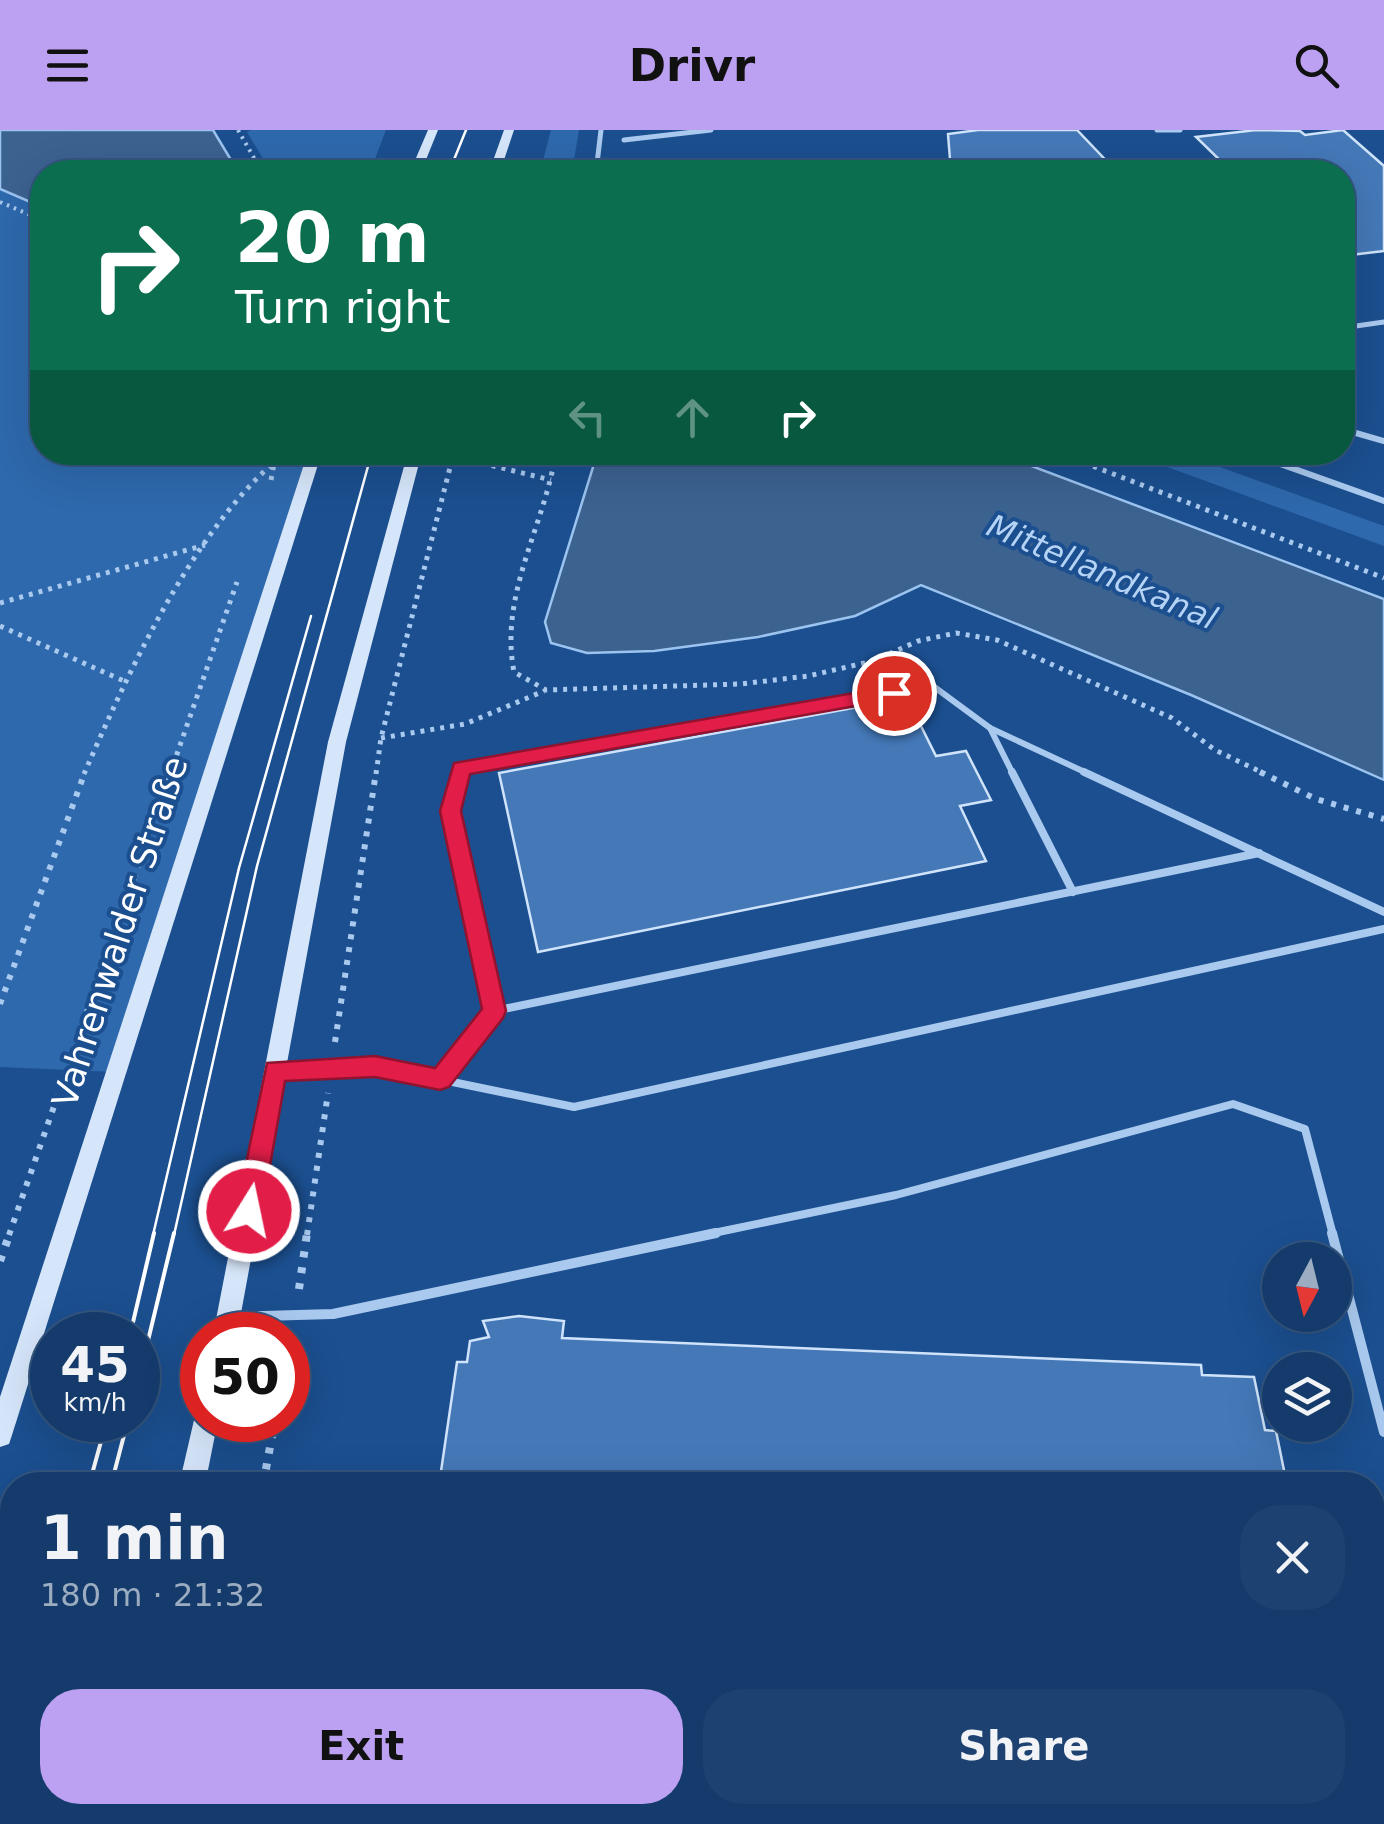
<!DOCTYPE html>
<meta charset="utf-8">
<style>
:root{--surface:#143b6b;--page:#1d4271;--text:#f1f3f6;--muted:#9dadc1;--line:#33557e;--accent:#bca0f2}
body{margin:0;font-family:"DejaVu Sans",sans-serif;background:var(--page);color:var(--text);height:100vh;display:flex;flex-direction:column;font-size:38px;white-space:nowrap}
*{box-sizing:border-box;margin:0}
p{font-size:32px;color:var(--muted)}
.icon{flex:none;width:55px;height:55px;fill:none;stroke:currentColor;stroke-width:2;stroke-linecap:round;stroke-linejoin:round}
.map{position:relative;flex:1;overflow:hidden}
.side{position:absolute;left:0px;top:1342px;width:1385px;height:352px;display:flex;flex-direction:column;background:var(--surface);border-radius:40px 40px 0 0;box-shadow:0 10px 40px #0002,0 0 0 2px var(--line)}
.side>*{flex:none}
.banner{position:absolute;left:30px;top:30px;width:1325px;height:305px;border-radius:40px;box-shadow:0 10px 40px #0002,0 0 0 2px var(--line);background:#0b6e4f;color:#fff;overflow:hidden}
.needle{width:65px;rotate:187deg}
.tools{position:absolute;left:1262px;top:1112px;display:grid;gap:20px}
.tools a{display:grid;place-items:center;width:90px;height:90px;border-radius:50%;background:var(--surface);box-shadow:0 10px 40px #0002,0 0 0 2px var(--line);font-size:50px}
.speed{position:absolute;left:30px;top:1182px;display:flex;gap:20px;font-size:50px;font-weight:700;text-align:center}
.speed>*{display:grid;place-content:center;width:130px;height:130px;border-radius:50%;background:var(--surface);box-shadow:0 10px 40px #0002,0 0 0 2px var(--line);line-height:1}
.speed small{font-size:25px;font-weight:400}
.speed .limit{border:15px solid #d22;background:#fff;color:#111}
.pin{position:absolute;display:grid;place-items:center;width:85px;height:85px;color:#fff;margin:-42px;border:5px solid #fff;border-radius:50%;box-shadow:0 2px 10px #0007}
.me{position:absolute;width:110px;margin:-55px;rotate:10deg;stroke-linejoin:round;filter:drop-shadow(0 0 8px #0008)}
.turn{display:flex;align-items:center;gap:35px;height:210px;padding:0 40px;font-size:45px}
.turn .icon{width:130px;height:130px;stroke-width:2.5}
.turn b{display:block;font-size:70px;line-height:85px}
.lanes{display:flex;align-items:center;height:95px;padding:0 40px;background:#0003;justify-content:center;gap:50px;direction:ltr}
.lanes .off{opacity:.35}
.round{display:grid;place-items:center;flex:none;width:105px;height:105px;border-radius:40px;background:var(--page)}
.head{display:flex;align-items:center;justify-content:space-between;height:170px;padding:0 40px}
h1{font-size:60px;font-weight:600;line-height:75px}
.button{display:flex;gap:20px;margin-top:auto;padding:20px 40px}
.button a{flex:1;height:115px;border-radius:40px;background:var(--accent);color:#111;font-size:40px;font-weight:600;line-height:115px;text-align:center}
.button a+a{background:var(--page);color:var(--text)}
header{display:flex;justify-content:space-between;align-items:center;height:130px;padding:0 40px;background:var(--accent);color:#111;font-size:45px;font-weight:600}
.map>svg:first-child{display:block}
</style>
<header><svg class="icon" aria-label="menu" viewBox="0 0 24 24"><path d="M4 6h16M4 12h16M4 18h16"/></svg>Drivr<svg class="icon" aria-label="search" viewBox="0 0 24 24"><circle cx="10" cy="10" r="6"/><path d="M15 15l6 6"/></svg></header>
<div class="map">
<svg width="1384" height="1694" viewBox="0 0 1384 1694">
<rect width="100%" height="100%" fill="#1b4f8f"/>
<g fill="#2e69ad">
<polygon points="251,0 386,0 370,42 283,42 268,37 247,2"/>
<polygon points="551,0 579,0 572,42 540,42"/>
<polygon points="0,59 42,77 42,322 315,323 114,942 0,937"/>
<polygon points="1129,323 1181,323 1384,396 1384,416"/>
<polygon points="1171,1683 1173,1694 575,1694 574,1683"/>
</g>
<g fill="#3c6290" stroke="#9cc4f0" stroke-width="2.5">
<polygon points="0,0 213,0 231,30 256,42 42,42 42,77 0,59"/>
<polygon points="586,323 997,323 1384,469 1384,650 1191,565 921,455 855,486 758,507 654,521 587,523 551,513 545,492 593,337"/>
</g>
<g fill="#4478b7" stroke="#cfe3fa" stroke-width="2.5">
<polygon points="978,0 1077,0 1117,42 951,42 948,4"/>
<polygon points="1256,0 1300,1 1305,5 1343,0 1384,36 1384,121 1342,126 1342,42 1232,42 1196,7"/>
<polygon points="907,568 936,626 966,621 991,670 960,676 986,731 538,822 499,643"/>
<polygon points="519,1186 564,1191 562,1208 1201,1235 1202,1245 1254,1247 1265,1300 1276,1301 1287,1355 439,1355 457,1232 467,1232 470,1211 489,1207 483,1191"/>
</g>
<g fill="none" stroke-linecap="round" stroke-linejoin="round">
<g stroke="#a9c9ee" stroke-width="4" stroke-dasharray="2.5 5" stroke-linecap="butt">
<polyline points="238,0 261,40 269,42"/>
<polyline points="0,72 42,90"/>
</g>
<g stroke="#a9c9ee" stroke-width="5" stroke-dasharray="4 6" stroke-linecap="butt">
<polyline points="202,322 223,332 271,335"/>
<path d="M556 322C544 398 499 464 514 542L546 560 741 554 808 546 873 531 918 511 956 503 997 510 1172 588 1215 620 1265 644"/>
<polyline points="1056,322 1384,448"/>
<polyline points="453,326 551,350"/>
<polyline points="271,350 276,322"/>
<polyline points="0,473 205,415"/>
<polyline points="0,496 124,551"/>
<polyline points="381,608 465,594 544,561"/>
<path d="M84 644C128 543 189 409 271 335"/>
<polyline points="170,644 237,452"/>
<polyline points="376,644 381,608 454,322"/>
</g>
<g stroke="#a9c9ee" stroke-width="6" stroke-dasharray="5 8" stroke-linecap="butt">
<polyline points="1260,642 1316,669 1384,689"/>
<polyline points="0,874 85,642"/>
<polyline points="335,912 376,642"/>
<polyline points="9,1105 171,642"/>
<polyline points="307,1105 328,963"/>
</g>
<g stroke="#a9c9ee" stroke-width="8" stroke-dasharray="6 10" stroke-linecap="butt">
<polyline points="0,1131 10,1103"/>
<polyline points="299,1159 307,1103"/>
<polyline points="263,1355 275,1290"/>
<polyline points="199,1694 202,1682"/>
</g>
<g stroke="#a9c9ee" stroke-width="5">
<polyline points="1157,0 1180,0"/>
<polyline points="624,10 711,0"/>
<polyline points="596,42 601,0"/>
<polyline points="1342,198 1384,192"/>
</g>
<g stroke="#a9c9ee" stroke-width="6">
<polyline points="1342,299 1384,311"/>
<polyline points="1247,322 1384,371"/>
<polyline points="990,598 1013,644"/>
<polyline points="459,644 461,638 933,556 990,598 1089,644"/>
</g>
<g stroke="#a9c9ee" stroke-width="8">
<polyline points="1012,642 1073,762"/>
<polyline points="1084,642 1384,782"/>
<polyline points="494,881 1259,723"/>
<polyline points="280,940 375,936 574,977 1384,799"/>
<polyline points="441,949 494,881 450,681 460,642"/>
<polyline points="704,1105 896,1065 1233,974 1305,999 1333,1105"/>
</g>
<g stroke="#a9c9ee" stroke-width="10">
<polyline points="1332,1103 1384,1302"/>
<polyline points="231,1187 333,1184 716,1103"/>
</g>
<g fill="#d6e6fa" fill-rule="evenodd">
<polygon points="428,0 438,0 421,42 410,42"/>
<polygon points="504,0 514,0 500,42 489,42"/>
<polygon points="308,322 322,322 12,1305 9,1314 0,1317 0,1267"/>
<polygon points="408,322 422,322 346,612 237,1205 213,1205 328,612"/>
<polygon points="202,1279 202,1290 218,1290 205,1355 179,1355 194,1290 197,1281"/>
<polygon points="103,1682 132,1682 130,1694 100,1694"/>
</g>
<g stroke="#fff" stroke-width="2.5">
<polyline points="449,42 466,0"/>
<polyline points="153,1105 239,738 311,486"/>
<polyline points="174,1105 257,736 372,322"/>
</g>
<g stroke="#fff" stroke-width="4">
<polyline points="130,1205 154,1103"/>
<polyline points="138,1252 174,1103"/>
<polyline points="89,1355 107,1290"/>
<polyline points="111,1355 128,1290"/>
<polyline points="0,1685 12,1642"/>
<polyline points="21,1694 24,1682"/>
</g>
</g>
<polygon fill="#e11d48" stroke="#92132f" stroke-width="2.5" points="894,556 904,563 901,568 470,644 461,681 506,881 503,888 449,957 440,960 375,947 285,951 262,1081 258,1090 249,1093 240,1090 236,1081 267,933 375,926 435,938 482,879 440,681 454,633"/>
<g text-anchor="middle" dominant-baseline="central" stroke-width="8" stroke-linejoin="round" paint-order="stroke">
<g font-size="32" font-style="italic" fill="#b5d3f5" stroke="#1b4f8f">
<text transform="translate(1102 442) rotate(23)">Mittellandkanal</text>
</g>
<g font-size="35" fill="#fff" stroke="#1b4f8f">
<text transform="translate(120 802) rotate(-72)">Vahrenwalder Straße</text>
</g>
</g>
</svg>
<div class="tools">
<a><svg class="needle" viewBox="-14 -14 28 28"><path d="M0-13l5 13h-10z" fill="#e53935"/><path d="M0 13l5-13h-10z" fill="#9dadc1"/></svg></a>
<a><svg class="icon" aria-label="layers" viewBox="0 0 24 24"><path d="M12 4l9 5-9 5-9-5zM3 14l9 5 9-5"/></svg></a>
</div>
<div class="speed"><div>45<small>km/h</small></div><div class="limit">50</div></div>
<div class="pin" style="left:894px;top:563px;background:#d93025"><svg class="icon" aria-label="arrive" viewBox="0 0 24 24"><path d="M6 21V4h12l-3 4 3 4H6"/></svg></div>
<svg class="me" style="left:249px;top:1081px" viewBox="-20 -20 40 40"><circle r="17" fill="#e11d48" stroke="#fff" stroke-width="3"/><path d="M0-11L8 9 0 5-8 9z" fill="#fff"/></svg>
<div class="banner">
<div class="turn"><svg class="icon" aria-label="right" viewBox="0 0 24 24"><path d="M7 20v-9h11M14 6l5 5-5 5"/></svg><div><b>20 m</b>Turn right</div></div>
<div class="lanes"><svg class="icon off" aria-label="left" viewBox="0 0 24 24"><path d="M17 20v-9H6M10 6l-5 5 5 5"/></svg><svg class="icon off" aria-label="ahead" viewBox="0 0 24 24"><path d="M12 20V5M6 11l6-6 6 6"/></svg><svg class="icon" aria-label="right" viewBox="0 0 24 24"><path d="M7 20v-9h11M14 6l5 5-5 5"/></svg></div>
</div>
<section class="side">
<div class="head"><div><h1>1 min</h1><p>180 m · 21:32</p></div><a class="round"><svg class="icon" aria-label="close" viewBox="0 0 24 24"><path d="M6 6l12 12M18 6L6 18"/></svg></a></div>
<div class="button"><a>Exit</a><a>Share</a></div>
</section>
</div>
